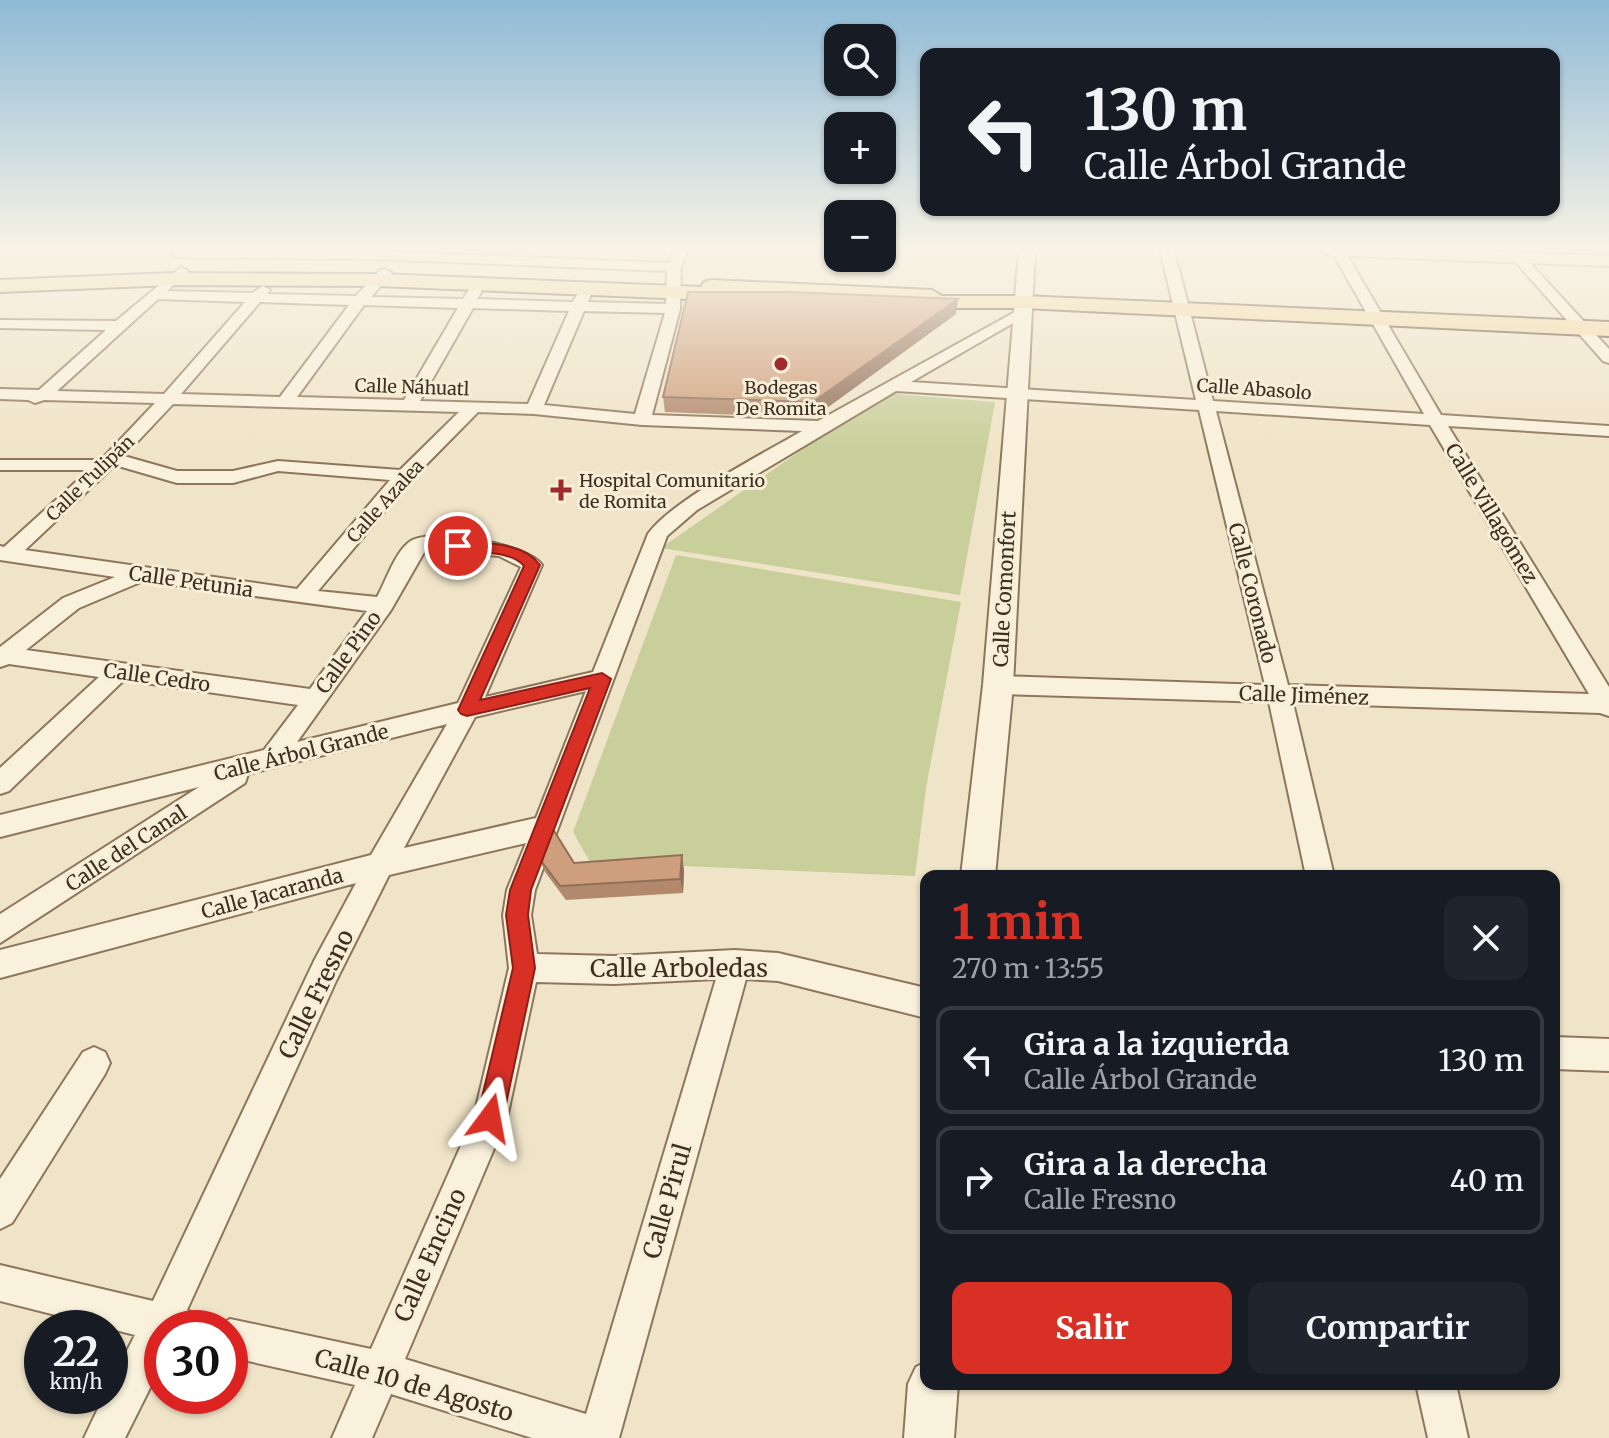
<!DOCTYPE html>
<html lang="es">
<meta charset="utf-8">
<style>
:root{--surface:#171b24;--page:#20242c;--text:#f1f3f6;--muted:#9ea1a6;--line:#363941;--accent:#d93025}
body{margin:0;font-family:Merriweather,serif;background:var(--page);color:var(--text);height:100vh;display:flex;flex-direction:column;font-size:30px;white-space:nowrap}
*{box-sizing:border-box;margin:0}
p{font-size:26px;color:var(--muted)}
.icon{flex:none;width:44px;height:44px;fill:none;stroke:currentColor;stroke-width:2;stroke-linecap:round;stroke-linejoin:round}
.map{position:relative;flex:1;overflow:hidden}
.sheet{position:absolute;left:920px;top:870px;width:640px;height:520px;display:flex;flex-direction:column;background:var(--surface);border-radius:16px;box-shadow:0 2px 6px #0004}
.sheet>*{flex:none}
.guide{position:absolute;left:920px;top:48px;width:640px;height:168px;border-radius:16px;box-shadow:0 2px 6px #0004;background:#171b24;color:var(--text);overflow:hidden}
.tools{position:absolute;left:824px;top:24px;display:grid;gap:16px}
.tools a{display:grid;place-items:center;width:72px;height:72px;border-radius:16px;background:var(--surface);box-shadow:0 2px 6px #0004;font-size:40px}
.speed{position:absolute;left:24px;top:1310px;display:flex;gap:16px;font-size:40px;font-weight:700;text-align:center}
.speed>*{display:grid;place-content:center;width:104px;height:104px;border-radius:50%;background:var(--surface);box-shadow:0 2px 6px #0004;line-height:1}
.speed small{font-size:20px;font-weight:400}
.speed .limit{border:12px solid #d22;background:#fff;color:#111}
.pin{position:absolute;display:grid;place-items:center;width:68px;height:68px;color:#fff;margin:-34px;border:4px solid #fff;border-radius:50%;box-shadow:0 2px 8px #0007}
.me{position:absolute;width:88px;margin:-44px;rotate:13deg;stroke-linejoin:round;filter:drop-shadow(0 0 6px #0008)}
.turn{display:flex;align-items:center;gap:28px;height:168px;padding:0 32px;font-size:36px}
.turn .icon{width:104px;height:104px;stroke-width:2.5}
.turn b{display:block;font-size:56px;line-height:68px}
.round{display:grid;place-items:center;flex:none;width:84px;height:84px;border-radius:16px;background:var(--page)}
.summary{display:flex;align-items:center;justify-content:space-between;height:136px;padding:0 32px}
h1{font-size:48px;font-weight:700;line-height:60px;color:var(--accent)}
.button{display:flex;gap:16px;margin-top:auto;padding:16px 32px}
.button a{flex:1;height:92px;border-radius:16px;background:var(--accent);color:#fff;font-size:32px;font-weight:700;line-height:92px;text-align:center}
.button a+a{background:var(--page);color:var(--text)}
ul{padding:0;list-style:none}
li{display:flex;align-items:center;gap:24px;height:108px;margin:0 16px 12px;padding:0 16px;border:4px solid var(--line);border-radius:16px}
li div{flex:1}
li b{display:block;font-size:30px}
li em{font-style:normal}
.map>svg:first-child{display:block}
</style>
<div class="map">
<svg width="1609" height="1438" viewBox="0 0 1609 1438">
<rect width="100%" height="100%" fill="#f0e4c8"/>
<g fill="#c9cf9b">
<polygon points="883,393 995,402 960,595 661,548"/>
<polygon points="676,555 961,602 926,788 915,876 590,862 573,832"/>
</g>
<g fill="none" stroke-linecap="round" stroke-linejoin="round">
<g stroke="#8d765c" stroke-width="4">
<g id="minor">
<path d="M173 250 377 251 669 263 674 250H688L681 267 680 309 652 415 818 421 1022 308 1027 309V315L911 382 1196 400 1160 250H1174L1213 401 1424 414 1331 250H1344L1441 415 1609 426V436L1448 426 1609 687V716L1600 713 1293 703 1334 876H1306L1269 702 998 694 990 691 986 685 990 679 998 676 1265 685 1199 410 896 391 697 510 667 536 535 890 531 915 537 954 614 956 735 950 778 953 926 988V1018L778 981 746 979 619 1438H532L391 1394 372 1438H332L355 1385 230 1357V1328H215L230 1319 371 1349 474 1116 509 968 503 915 507 890 526 843 389 875 336 981 187 1310 197 1315 203 1328H162V1364L125 1438H84L104 1396H110V1384L135 1335 0 1301V1265L153 1301 314 961 356 883 0 978V950L371 855 447 724 248 774 245 783 0 943V914L199 787 0 837V815L264 750 298 705 124 680 9 791 0 794V768L99 677 9 664 0 667V647L63 598 115 577 0 560V546L4 547 89 470H0V460H101L155 403 44 400 35 403 28 400 0 399V389L39 390 106 330 0 328V320L116 321 181 267 188 271 167 291 252 293 263 286 270 290 267 294 356 296 380 270 385 269 392 273 371 297 463 299 470 288 475 287 482 291 477 299 573 302 579 291 584 290 591 294 588 302 666 304 667 271 377 259 178 257 173 256ZM158 299 245 302 164 394 57 391ZM260 302 349 305 280 397 181 394ZM364 305 458 308 404 400 297 397ZM473 308 569 311 528 404 420 401ZM584 311 665 313 635 414 544 405ZM173 404 459 412 400 470 278 461 233 471H177L124 456ZM1216 411 1430 425 1589 694 1288 685ZM478 412 534 414 642 425 802 431C764 453 671 501 648 534L593 672 485 697 542 565C528 544 427 525 408 543 394 555 386 581 377 597L318 591 411 480ZM115 465 177 483H233L278 471 390 480 297 589 25 550ZM426 549 499 556 521 567 458 703 297 742 391 610ZM143 581 367 611 310 689 26 650 79 608ZM586 691 536 818 404 848 475 717ZM716 979 586 1414 405 1359 507 1118 536 982 614 984Z"/>
<polygon points="1505,250 1518,250 1609,349 1609,363 1603,361"/>
<polygon points="1554,1037 1609,1039 1609,1071 1554,1069"/>
<polygon points="94,1047 105,1052 110,1063 105,1074 12,1223 0,1229 0,1179 83,1052"/>
<polygon points="1416,1384 1456,1384 1468,1438 1428,1438"/>
</g>
</g>
<g stroke="#8d765c" stroke-width="4">
<g id="tertiary">
<polygon points="1019,250 1035,250 1013,685 995,876 961,876 983,685"/>
<polygon points="1320,250 1461,250 1609,256 1609,266 1328,255"/>
<polygon points="926,1362 926,1384 958,1384 954,1438 904,1438 908,1384 916,1367"/>
</g>
</g>
<g stroke="#5b4430" stroke-width="4">
<polygon id="primary" points="173,273 378,274 701,287 704,282 711,280 932,290 942,296 1023,296 1609,322 1609,336 1023,308 907,308 899,307 897,301 746,294 744,300 736,301 378,286 173,285 0,292 0,280"/>
</g>
<use href="#minor" fill="#faf1dc" fill-rule="evenodd"/>
<use href="#tertiary" fill="#faf1dc" fill-rule="evenodd"/>
<use href="#primary" fill="#f3d9a0" fill-rule="evenodd"/>
</g>
<g fill="#b2896c">
<polygon points="956,314 813,418 665,412 663,397"/>
<polygon points="539,858 574,863 684,870 683,893 566,900 545,872"/>
</g>
<g fill="#916f58">
<polygon points="958,299 956,314 813,418 813,402"/>
<polygon points="682,855 684,870 683,893 680,879"/>
</g>
<g fill="#cf9f7d" stroke="#916f58" stroke-width="2">
<polygon points="688,292 789,292 958,299 813,402 663,397"/>
<polygon points="551,826 574,863 682,855 680,879 560,886 539,858"/>
</g>
<linearGradient id="sky" x2="0" y2="1"><stop stop-color="#8fbad6"/><stop offset="0.55" stop-color="#f8f3e6"/><stop offset="1" stop-color="#f8f3e6" stop-opacity="0"/></linearGradient>
<rect width="1609" height="452" fill="url(#sky)"/>
<path fill="#d93025" stroke="#8d1f18" stroke-width="2" d="M458 541C485 544 523 541 540 565L480 700 602 673 611 679 531 890 528 915 535 968 503 1118 499 1127 490 1131 481 1127 477 1118 513 968 506 915 510 890 590 688 467 716 461 714 458 710 524 566C510 549 473 554 452 549V542Z"/>
<g fill="#9e2a2b" stroke="#f7eed8" stroke-width="3">
<circle cx="781" cy="364" r="8"/>
<path d="M557 478h8v8h8v8h-8v8h-8v-8h-8v-8h8z"/>
</g>
<g text-anchor="middle" dominant-baseline="central" stroke-width="6" stroke-linejoin="round" paint-order="stroke">
<g font-size="18" fill="#3d2e20" stroke="#f7eed8">
<text transform="translate(412 387) rotate(2)">Calle Náhuatl</text>
<text transform="translate(1254 389) rotate(4)">Calle Abasolo</text>
<text transform="translate(90 478) rotate(-44)">Calle Tulipán</text>
<text transform="translate(385 501) rotate(-48)">Calle Azalea</text>
</g>
<g font-size="18" fill="#3d2e20" stroke="#f7eed8">
<text x="781" y="387">Bodegas<tspan x="781" dy="21">De Romita</tspan></text>
<text x="579" y="480" text-anchor="start">Hospital Comunitario<tspan x="579" dy="21">de Romita</tspan></text>
</g>
<g font-size="20" fill="#3d2e20" stroke="#f7eed8">
<text transform="translate(1492 513) rotate(59)">Calle Villagómez</text>
<text transform="translate(191 581) rotate(8)">Calle Petunia</text>
<text transform="translate(1004 589) rotate(-87)">Calle Comonfort</text>
<text transform="translate(1253 593) rotate(76)">Calle Coronado</text>
<text transform="translate(348 652) rotate(-54)">Calle Pino</text>
<text transform="translate(157 677) rotate(8)">Calle Cedro</text>
<text transform="translate(1304 695) rotate(2)">Calle Jiménez</text>
<text transform="translate(301 752) rotate(-14)">Calle Árbol Grande</text>
<text transform="translate(126 848) rotate(-33)">Calle del Canal</text>
<text transform="translate(272 893) rotate(-15)">Calle Jacaranda</text>
</g>
<g font-size="24" fill="#3d2e20" stroke="#f7eed8">
<text x="679" y="968">Calle Arboledas</text>
<text transform="translate(316 994) rotate(-64)">Calle Fresno</text>
<text transform="translate(667 1201) rotate(-74)">Calle Pirul</text>
<text transform="translate(430 1255) rotate(-66)">Calle Encino</text>
<text transform="translate(414 1385) rotate(16)">Calle 10 de Agosto</text>
</g>
</g>
</svg>
<div class="tools">
<a><svg class="icon" aria-label="search" viewBox="0 0 24 24"><circle cx="10" cy="10" r="6"/><path d="M15 15l6 6"/></svg></a>
<a>+</a>
<a>−</a>
</div>
<div class="speed"><div>22<small>km/h</small></div><div class="limit">30</div></div>
<div class="pin" style="left:458px;top:546px;background:#d93025"><svg class="icon" aria-label="arrive" viewBox="0 0 24 24"><path d="M6 21V4h12l-3 4 3 4H6"/></svg></div>
<svg class="me" style="left:490px;top:1118px" viewBox="-20 -20 40 40"><path d="M0-17L14 15 0 8-14 15z" fill="#d93025" stroke="#fff" stroke-width="4"/></svg>
<div class="guide">
<div class="turn"><svg class="icon" aria-label="left" viewBox="0 0 24 24"><path d="M17 20v-9H6M10 6l-5 5 5 5"/></svg><div><b>130 m</b>Calle Árbol Grande</div></div>
</div>
<section class="sheet">
<div class="summary"><div><h1>1 min</h1><p>270 m · 13:55</p></div><a class="round"><svg class="icon" aria-label="close" viewBox="0 0 24 24"><path d="M6 6l12 12M18 6L6 18"/></svg></a></div>
<ul>
<li><svg class="icon" aria-label="left" viewBox="0 0 24 24"><path d="M17 20v-9H6M10 6l-5 5 5 5"/></svg><div><b>Gira a la izquierda</b><p>Calle Árbol Grande</p></div><em>130 m</em></li>
<li><svg class="icon" aria-label="right" viewBox="0 0 24 24"><path d="M7 20v-9h11M14 6l5 5-5 5"/></svg><div><b>Gira a la derecha</b><p>Calle Fresno</p></div><em>40 m</em></li>
</ul>
<div class="button"><a>Salir</a><a>Compartir</a></div>
</section>
</div>
